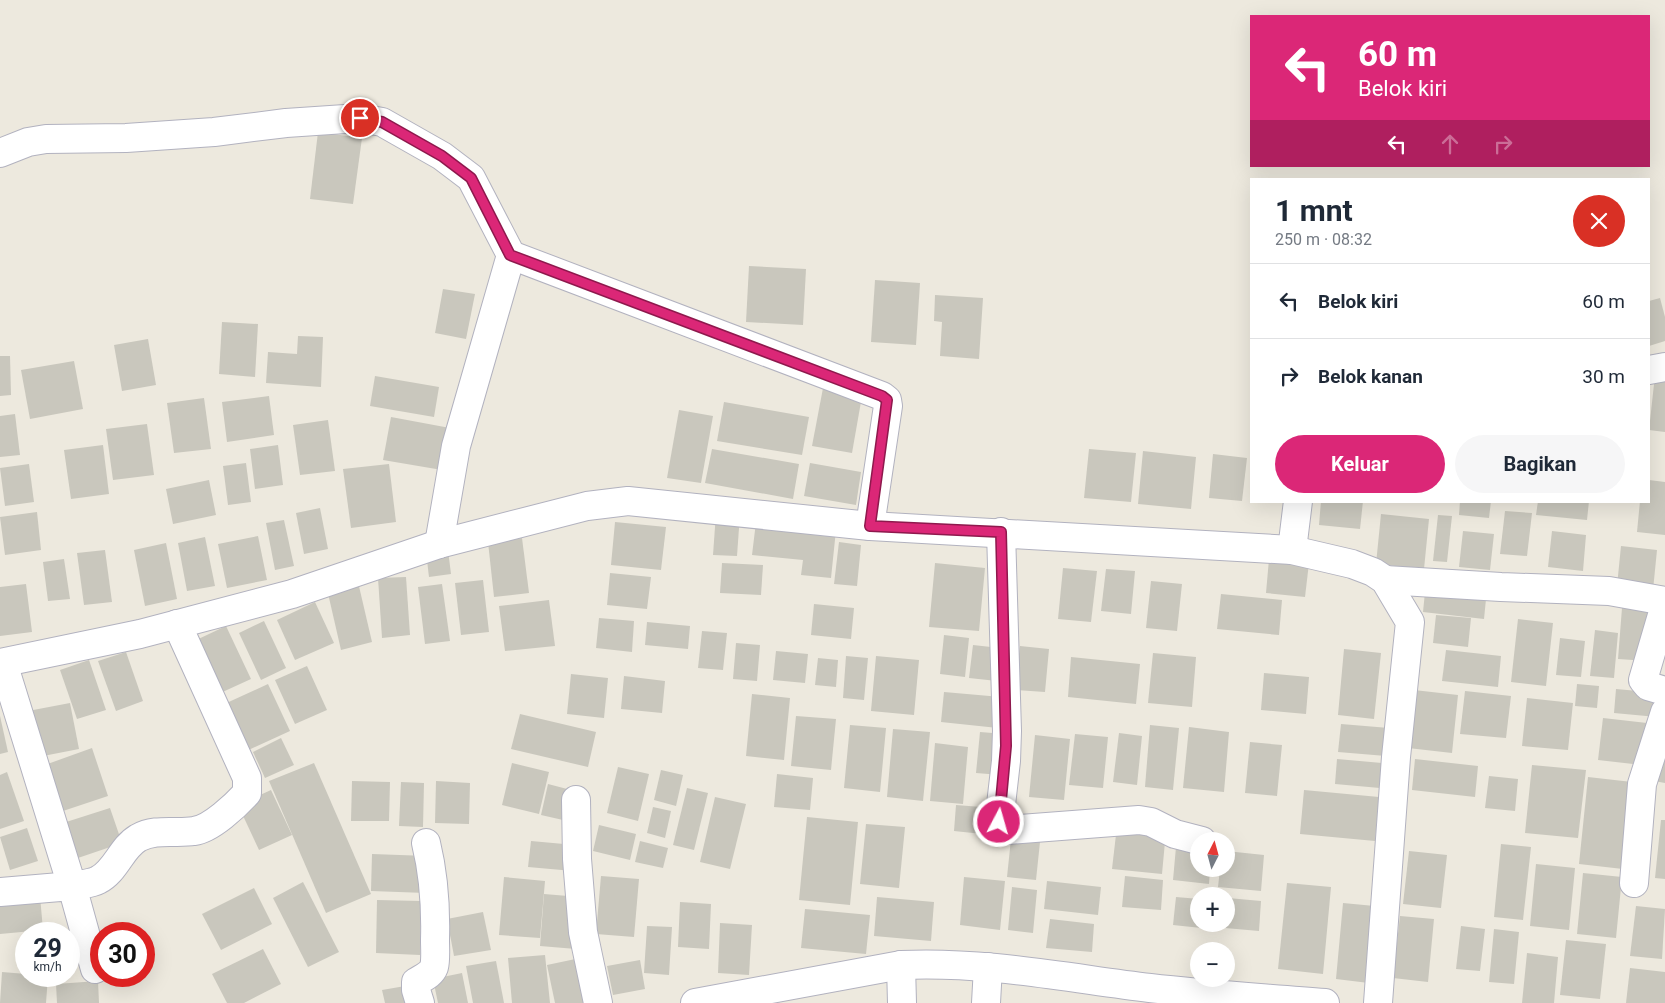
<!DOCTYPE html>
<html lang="id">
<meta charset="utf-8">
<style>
:root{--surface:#fff;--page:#f6f6f7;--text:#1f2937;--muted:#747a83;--line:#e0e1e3;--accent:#db2777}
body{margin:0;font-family:Roboto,sans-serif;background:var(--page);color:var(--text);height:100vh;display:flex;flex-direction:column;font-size:19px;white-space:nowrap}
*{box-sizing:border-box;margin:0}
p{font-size:16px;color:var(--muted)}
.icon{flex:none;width:28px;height:28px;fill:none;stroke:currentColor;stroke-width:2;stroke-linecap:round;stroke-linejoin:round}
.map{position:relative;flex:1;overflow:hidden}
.panel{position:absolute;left:1250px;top:178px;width:400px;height:325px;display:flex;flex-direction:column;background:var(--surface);border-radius:0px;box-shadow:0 5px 20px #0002}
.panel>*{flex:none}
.guide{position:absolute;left:1250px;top:15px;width:400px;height:152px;border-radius:0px;box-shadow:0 5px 20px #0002;background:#db2777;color:#fff;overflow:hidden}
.needle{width:32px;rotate:6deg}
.tools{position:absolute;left:1190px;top:832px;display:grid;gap:10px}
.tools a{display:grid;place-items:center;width:45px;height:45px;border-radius:50%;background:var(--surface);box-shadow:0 5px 20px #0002;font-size:25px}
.speed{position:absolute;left:15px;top:922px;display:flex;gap:10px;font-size:25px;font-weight:700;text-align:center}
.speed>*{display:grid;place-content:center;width:65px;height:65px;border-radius:50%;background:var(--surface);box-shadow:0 5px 20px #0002;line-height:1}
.speed small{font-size:12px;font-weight:400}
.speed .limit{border:8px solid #d22;background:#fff;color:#111}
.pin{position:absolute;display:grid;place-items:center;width:42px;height:42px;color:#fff;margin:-21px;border:2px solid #fff;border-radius:50%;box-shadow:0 1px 5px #0007}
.me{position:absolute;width:55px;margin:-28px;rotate:6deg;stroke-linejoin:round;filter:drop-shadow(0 0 4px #0008)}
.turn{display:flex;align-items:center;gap:18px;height:105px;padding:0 25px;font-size:22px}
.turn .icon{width:65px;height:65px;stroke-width:2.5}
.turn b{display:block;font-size:35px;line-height:42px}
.lanes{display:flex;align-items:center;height:48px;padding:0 25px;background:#0003;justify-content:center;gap:25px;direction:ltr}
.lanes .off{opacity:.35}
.round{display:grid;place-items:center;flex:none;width:52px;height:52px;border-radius:26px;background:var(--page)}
.summary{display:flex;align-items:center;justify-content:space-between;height:85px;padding:0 25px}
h1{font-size:30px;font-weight:700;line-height:38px}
.button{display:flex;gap:10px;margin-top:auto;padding:10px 25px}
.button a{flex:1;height:58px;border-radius:30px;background:var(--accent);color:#fff;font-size:20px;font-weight:700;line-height:58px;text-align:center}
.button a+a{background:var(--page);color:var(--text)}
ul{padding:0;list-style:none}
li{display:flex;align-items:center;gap:15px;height:75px;padding:0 25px;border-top:1px solid var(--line)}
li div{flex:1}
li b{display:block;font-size:19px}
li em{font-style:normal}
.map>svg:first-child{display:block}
</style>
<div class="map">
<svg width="1665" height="1003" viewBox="0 0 1665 1003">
<rect width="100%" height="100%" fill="#ede9de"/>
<g fill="#c9c7bd">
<polygon points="318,132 362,138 353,204 310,199"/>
<polygon points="749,266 806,269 803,325 746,322"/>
<polygon points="875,280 920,283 916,345 871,342"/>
<polygon points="443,289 475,294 466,339 435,333"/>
<polygon points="935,295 983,298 979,359 940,356 942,322 934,321"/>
<polygon points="1660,298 1665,317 1665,341 1649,346 1649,301"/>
<polygon points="222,322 258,324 255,377 219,374"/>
<polygon points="298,336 323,337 321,387 266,383 268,352 297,354"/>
<polygon points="148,339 156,385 122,391 114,345"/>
<polygon points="0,356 10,356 11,395 0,396"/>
<polygon points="74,361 83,409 30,419 21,370"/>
<polygon points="1655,375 1665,376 1665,432 1649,430"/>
<polygon points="375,376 439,387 434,417 370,406"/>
<polygon points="823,388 862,396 852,453 812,446"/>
<polygon points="269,396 274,435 227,442 222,402"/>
<polygon points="204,398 211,449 174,453 167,403"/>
<polygon points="724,402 809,417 802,455 717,441"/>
<polygon points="679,410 713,416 701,483 667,478"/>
<polygon points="15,414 20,455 0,457 0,416"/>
<polygon points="391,417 450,428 442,470 383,460"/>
<polygon points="328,420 335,471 300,475 293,425"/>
<polygon points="147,424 154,475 113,480 106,429"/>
<polygon points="103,445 109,494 71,499 64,450"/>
<polygon points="278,445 283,485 255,489 250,449"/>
<polygon points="712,449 799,464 793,499 705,483"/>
<polygon points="1089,449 1136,453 1131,502 1084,498"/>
<polygon points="1143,451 1196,457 1191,509 1138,504"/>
<polygon points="1213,454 1247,458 1242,501 1209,498"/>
<polygon points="246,463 251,502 228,505 223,466"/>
<polygon points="810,463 861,472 856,505 804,496"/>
<polygon points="29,464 34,502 5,506 0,468"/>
<polygon points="389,464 396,522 351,528 343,469"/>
<polygon points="209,480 216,515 173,524 166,489"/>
<polygon points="1649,480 1665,482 1665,535 1637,532 1640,501 1649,501"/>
<polygon points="1321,501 1363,501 1360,529 1319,525"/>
<polygon points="1460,501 1491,501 1489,518 1459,515"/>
<polygon points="1538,501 1589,501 1587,520 1536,515"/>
<polygon points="320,508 328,549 304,554 296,513"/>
<polygon points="1505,511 1532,513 1527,556 1500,554"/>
<polygon points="37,512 41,550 5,555 0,517"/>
<polygon points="716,513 740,514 737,556 713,555"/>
<polygon points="1381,514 1429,519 1424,569 1376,564"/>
<polygon points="1438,515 1452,516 1447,562 1433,561"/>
<polygon points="284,520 294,566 275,570 266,523"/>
<polygon points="615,522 666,527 661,570 611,565"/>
<polygon points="756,522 836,530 831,578 801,575 803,560 752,555"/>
<polygon points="1463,531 1494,534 1490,570 1459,567"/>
<polygon points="1552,531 1586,535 1583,571 1548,567"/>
<polygon points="258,536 267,580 227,588 218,544"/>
<polygon points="205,537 215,586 187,591 178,543"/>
<polygon points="522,538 529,593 494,597 488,542"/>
<polygon points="839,542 861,545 857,586 834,584"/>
<polygon points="166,543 177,599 145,606 134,550"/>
<polygon points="1621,546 1657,550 1653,590 1617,586"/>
<polygon points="105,550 112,602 84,605 77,553"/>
<polygon points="448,550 451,574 429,577 426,552"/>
<polygon points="64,559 70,599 48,601 43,562"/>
<polygon points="1269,559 1309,563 1305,597 1266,593"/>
<polygon points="722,563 763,565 761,595 720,593"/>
<polygon points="935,563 985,568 979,631 929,627"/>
<polygon points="1063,568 1097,571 1091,622 1058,619"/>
<polygon points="1106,569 1135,571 1131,614 1101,611"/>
<polygon points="610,573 651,577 647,609 607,605"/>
<polygon points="406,577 410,635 382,638 378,578"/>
<polygon points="483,580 489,632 461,635 455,583"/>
<polygon points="1151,581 1182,584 1177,631 1146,628"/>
<polygon points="358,582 372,642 341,650 327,589"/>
<polygon points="1426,582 1487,589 1484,619 1423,612"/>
<polygon points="26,584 32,632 0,636 0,587"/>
<polygon points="442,584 450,641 425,644 418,587"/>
<polygon points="1221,594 1282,600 1279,635 1217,629"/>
<polygon points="549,600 555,646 505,651 499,606"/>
<polygon points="315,602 334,643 295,660 277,620"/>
<polygon points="814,604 854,608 851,639 811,635"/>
<polygon points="1622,608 1652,610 1648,661 1618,659"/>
<polygon points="1436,615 1471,618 1468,647 1433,643"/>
<polygon points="599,618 634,621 632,652 596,648"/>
<polygon points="1518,619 1553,623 1546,686 1511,682"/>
<polygon points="264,621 286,668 261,680 239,633"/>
<polygon points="647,622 690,626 688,649 645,645"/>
<polygon points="226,626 251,679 216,695 192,642"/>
<polygon points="1595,630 1618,633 1614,678 1590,676"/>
<polygon points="702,631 727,633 723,670 698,668"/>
<polygon points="944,635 969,638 965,677 940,674"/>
<polygon points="1560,638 1585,641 1581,677 1556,675"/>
<polygon points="736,643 760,645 757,681 733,679"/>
<polygon points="973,645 1000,648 997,681 969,678"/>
<polygon points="1020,646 1049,649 1045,692 1015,690"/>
<polygon points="1344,649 1381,653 1374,719 1338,715"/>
<polygon points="1446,650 1501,656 1498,687 1442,681"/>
<polygon points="776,651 808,654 805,683 773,680"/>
<polygon points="126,652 143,701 116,711 98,661"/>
<polygon points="1153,653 1196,657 1192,707 1148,703"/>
<polygon points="846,656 868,658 864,700 843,698"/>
<polygon points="876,656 919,660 914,715 871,711"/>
<polygon points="1071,657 1140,664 1136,704 1068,697"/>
<polygon points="818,658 838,660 836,687 815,685"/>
<polygon points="89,660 106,710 77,719 60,670"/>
<polygon points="307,666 327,710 295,724 275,680"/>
<polygon points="1264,673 1309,677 1306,714 1261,710"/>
<polygon points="571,674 608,678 604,718 567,714"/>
<polygon points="624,676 665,681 662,713 621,709"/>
<polygon points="268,684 290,731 242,753 220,706"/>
<polygon points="1577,684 1599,686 1597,708 1575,706"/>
<polygon points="1616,689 1660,693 1657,717 1614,713"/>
<polygon points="1414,690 1458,695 1452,753 1408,748"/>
<polygon points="1465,691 1511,696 1506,738 1460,734"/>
<polygon points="944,692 1001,697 998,728 941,722"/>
<polygon points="752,694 790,698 784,760 746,756"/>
<polygon points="1527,698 1573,703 1568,750 1522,746"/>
<polygon points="70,703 79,749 38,757 28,711"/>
<polygon points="520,714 596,732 588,767 511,749"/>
<polygon points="0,716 8,752 0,754"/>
<polygon points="796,716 836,719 831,770 791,766"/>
<polygon points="1603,718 1647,723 1642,765 1598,760"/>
<polygon points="1341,724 1389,728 1386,756 1338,752"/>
<polygon points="850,725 886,728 880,792 844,788"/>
<polygon points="1150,725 1179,728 1173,790 1145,787"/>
<polygon points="1189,727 1229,732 1224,792 1183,788"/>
<polygon points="893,729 930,732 923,801 887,797"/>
<polygon points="980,732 1005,734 1001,775 976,773"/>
<polygon points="1119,733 1142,736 1137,785 1113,782"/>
<polygon points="1075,734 1108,737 1103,788 1069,785"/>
<polygon points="1035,735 1070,739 1064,800 1029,797"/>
<polygon points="281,738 294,765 265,778 253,752"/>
<polygon points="1250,742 1282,745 1277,796 1245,793"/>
<polygon points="935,743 968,747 963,804 930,801"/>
<polygon points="1665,747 1665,783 1654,781"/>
<polygon points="92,748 108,796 57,813 42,766"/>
<polygon points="1337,759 1382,763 1380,788 1335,784"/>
<polygon points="1415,759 1478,766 1475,797 1412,790"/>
<polygon points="314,763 371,894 326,913 269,781"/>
<polygon points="512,763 549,772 539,814 502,805"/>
<polygon points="1532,765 1586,770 1578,838 1525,833"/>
<polygon points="618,767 649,774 638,821 607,813"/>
<polygon points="661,770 683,775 676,806 654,800"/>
<polygon points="7,772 24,821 0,829 0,775"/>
<polygon points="777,774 813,778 810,810 774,807"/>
<polygon points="1489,776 1518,779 1515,811 1485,808"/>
<polygon points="1588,777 1632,782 1623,869 1579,864"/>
<polygon points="352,781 390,782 389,821 351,821"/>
<polygon points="436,781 470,783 469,824 435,823"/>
<polygon points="401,782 424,783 423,827 399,826"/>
<polygon points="548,784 571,790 563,820 541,815"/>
<polygon points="687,788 708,793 694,850 673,845"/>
<polygon points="271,790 292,835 259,850 238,805"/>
<polygon points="1304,790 1379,797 1375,841 1300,834"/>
<polygon points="715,797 746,804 730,869 700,862"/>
<polygon points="956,805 994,808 992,835 954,831"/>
<polygon points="653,807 671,811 665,838 647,833"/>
<polygon points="110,808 122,843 75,859 63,823"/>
<polygon points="807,817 858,822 850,905 799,900"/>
<polygon points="1661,820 1665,820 1665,879 1655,878"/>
<polygon points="866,824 905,827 899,888 860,884"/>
<polygon points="599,825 636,834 630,860 593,851"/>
<polygon points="1117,826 1166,831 1162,874 1112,869"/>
<polygon points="27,828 38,861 10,870 0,837"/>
<polygon points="1011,839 1040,842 1036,880 1007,877"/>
<polygon points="531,841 575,845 573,871 528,867"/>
<polygon points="640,841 668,848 663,868 635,862"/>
<polygon points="1501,844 1531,847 1523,920 1494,917"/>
<polygon points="1176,847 1199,849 1199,869 1210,869 1209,884 1173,880"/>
<polygon points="1226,851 1264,855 1261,891 1218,887 1220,869 1226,869"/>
<polygon points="1409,851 1447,855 1441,908 1403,904"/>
<polygon points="372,854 427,856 426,893 371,891"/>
<polygon points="1536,864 1575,868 1569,930 1530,926"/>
<polygon points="1583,873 1622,877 1616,938 1577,934"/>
<polygon points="601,876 639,879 634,937 596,934"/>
<polygon points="1125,876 1163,880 1161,910 1122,907"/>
<polygon points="504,877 545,881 540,938 499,935"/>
<polygon points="964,877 1005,881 1000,930 960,925"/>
<polygon points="1047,881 1101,887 1098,915 1044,909"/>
<polygon points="303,882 339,952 308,967 273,898"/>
<polygon points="1287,883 1331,887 1323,974 1278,969"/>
<polygon points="1012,887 1037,890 1033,933 1008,930"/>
<polygon points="254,888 272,924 221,950 202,914"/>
<polygon points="544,894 580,897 576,949 540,946"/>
<polygon points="40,896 43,930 0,934 0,900"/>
<polygon points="877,897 934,902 931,941 874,936"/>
<polygon points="1176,897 1199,899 1199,924 1212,924 1211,929 1173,925"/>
<polygon points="1228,898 1261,901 1259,931 1225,928"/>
<polygon points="377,900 421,901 420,955 376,953"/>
<polygon points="680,902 711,904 709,949 678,947"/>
<polygon points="1343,903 1385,907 1377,984 1336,979"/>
<polygon points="1636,906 1665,909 1662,959 1630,956"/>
<polygon points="805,909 870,915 866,954 801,948"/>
<polygon points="483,912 491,950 454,956 447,919"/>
<polygon points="1400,916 1434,919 1428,982 1393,978"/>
<polygon points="1050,919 1094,924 1092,952 1046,948"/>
<polygon points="720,923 752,925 749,975 718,973"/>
<polygon points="647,926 672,927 669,975 644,973"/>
<polygon points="1461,926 1485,929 1480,971 1456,969"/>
<polygon points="1494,929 1519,932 1514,984 1489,982"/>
<polygon points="1566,940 1606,944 1600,999 1560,995"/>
<polygon points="263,949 281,984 244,1003 227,1003 212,974"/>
<polygon points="1527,953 1558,957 1554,1003 1522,1003"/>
<polygon points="545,955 550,1003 512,1003 508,958"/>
<polygon points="585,957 594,1003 555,1003 547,965"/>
<polygon points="640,960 645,989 613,995 607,966"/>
<polygon points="496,961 504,1003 473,1003 466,966"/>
<polygon points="1630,968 1665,972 1665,1003 1626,1003"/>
<polygon points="2,972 26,974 26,976 48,976 46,1003 0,1003"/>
<polygon points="462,973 468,1003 438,1003 433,979"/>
<polygon points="98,981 99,1003 57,1003 56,984"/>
<polygon points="411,985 414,1003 385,1003 382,990"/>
</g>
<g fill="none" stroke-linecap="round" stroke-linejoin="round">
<g stroke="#b2b2bf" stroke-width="30">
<g id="minor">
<polyline points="0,153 28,142 46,139 126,138 214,132 286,123 360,118 382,122 442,156 471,178 511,255 882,396 887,400 888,406 870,526"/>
<polyline points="1649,370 1665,367"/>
<polyline points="1001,532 1007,731 1006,761 999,822 1001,827 1008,830 1139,820 1151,822 1175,834 1202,841"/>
<polyline points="439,544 456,446 511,255"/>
<polyline points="1292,550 1298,501"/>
<polyline points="1385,580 1501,587 1609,591 1665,601"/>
<polyline points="1665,605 1643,680 1648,686 1665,691"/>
<polyline points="0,663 140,634 292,594 439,544 587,506 628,501 870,526 1292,550 1352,564 1373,572 1385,580 1410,622 1396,757 1378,1003"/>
<path d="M3 663 72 886C80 884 91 884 98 880 116 871 121 848 138 838 156 828 175 834 194 831 211 829 236 805 247 793V778L177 624"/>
<polyline points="576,800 577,859 583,932 598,1003"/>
<polyline points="1634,883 1642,784 1665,712"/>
<polyline points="0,892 72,886 95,969"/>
<polyline points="901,965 902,1003"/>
<path d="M420 1003 416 990V982C422 978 431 975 434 967 436 960 435 948 435 940 436 906 434 876 426 843"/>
<path d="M695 1003 901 965C985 961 1068 978 1150 988 1208 995 1267 998 1325 1003"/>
<polyline points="986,1003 988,967"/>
</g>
</g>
<use href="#minor" stroke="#fff" stroke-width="28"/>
</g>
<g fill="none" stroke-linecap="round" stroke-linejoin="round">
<g stroke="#8e194d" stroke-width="12">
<polyline id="route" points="360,118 382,122 442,156 471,178 510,255 882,396 887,400 870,526 1001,532 1006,746 999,822"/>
</g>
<use href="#route" stroke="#db2777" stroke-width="9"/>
</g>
</svg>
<div class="tools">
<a><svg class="needle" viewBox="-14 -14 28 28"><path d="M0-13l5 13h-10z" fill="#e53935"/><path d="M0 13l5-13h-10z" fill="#747a83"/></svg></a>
<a>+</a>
<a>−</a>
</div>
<div class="speed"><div>29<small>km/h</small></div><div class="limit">30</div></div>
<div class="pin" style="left:360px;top:118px;background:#d93025"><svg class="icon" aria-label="arrive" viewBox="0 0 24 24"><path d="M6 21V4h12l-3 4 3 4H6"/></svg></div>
<svg class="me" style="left:999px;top:822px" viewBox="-20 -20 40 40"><circle r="17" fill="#db2777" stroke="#fff" stroke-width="3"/><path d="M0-11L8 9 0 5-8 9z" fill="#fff"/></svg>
<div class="guide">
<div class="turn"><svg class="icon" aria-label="left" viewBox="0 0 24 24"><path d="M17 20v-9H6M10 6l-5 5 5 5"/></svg><div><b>60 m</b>Belok kiri</div></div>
<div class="lanes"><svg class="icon" aria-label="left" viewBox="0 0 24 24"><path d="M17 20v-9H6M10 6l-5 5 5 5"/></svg><svg class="icon off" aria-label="ahead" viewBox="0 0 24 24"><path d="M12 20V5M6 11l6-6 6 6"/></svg><svg class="icon off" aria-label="right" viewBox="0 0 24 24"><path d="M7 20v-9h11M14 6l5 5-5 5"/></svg></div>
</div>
<section class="panel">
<div class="summary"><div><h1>1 mnt</h1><p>250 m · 08:32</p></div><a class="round" style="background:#d93025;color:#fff"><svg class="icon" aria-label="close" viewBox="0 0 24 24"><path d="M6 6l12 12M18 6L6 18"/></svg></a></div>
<ul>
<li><svg class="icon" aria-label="left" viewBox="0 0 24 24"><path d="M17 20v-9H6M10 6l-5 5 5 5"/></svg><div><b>Belok kiri</b></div><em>60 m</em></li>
<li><svg class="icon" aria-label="right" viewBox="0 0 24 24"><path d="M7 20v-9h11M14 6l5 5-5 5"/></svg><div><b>Belok kanan</b></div><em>30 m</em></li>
</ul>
<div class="button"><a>Keluar</a><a>Bagikan</a></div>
</section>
</div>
